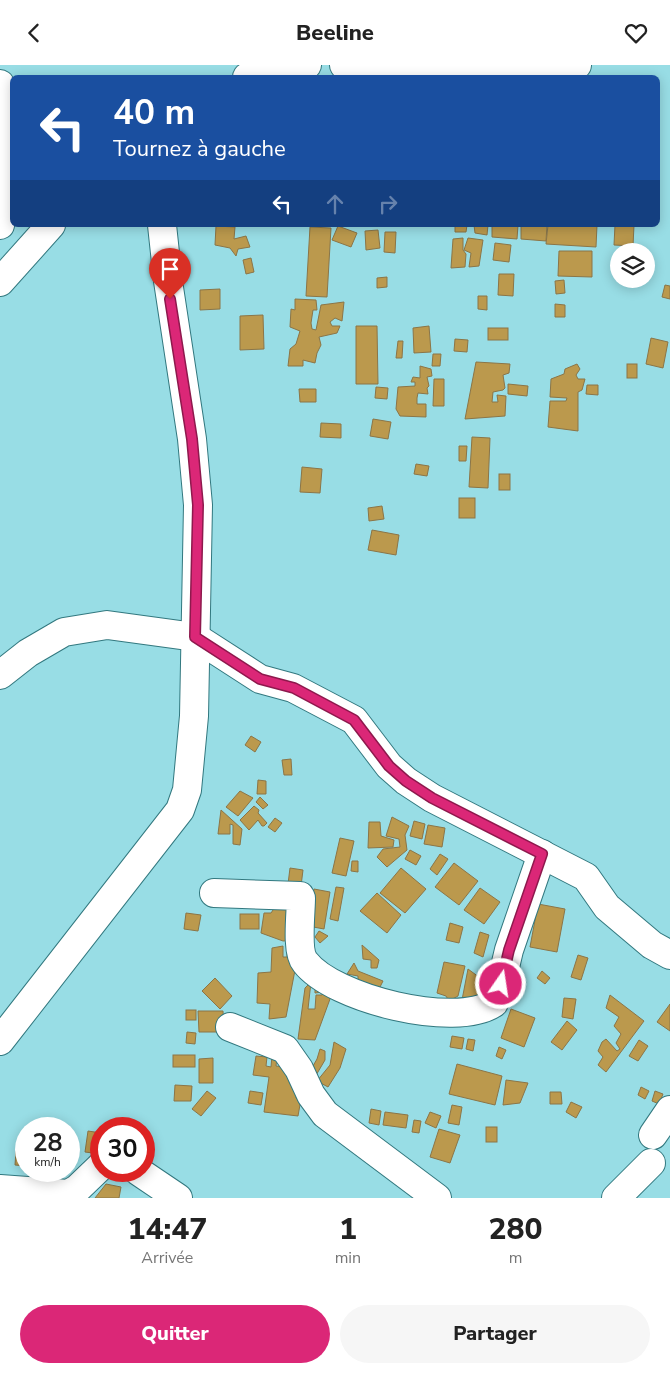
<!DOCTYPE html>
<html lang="fr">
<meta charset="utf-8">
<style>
:root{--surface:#fff;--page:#f6f6f6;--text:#222;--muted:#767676;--accent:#db2777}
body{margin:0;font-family:"Nunito Sans",sans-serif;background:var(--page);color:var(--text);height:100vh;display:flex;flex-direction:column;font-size:19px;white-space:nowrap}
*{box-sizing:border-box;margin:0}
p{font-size:16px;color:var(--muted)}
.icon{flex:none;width:28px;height:28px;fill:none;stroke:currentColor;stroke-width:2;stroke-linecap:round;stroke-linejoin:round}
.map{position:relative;height:1133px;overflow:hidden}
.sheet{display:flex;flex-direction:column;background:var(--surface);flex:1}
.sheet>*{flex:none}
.banner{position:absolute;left:10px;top:10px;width:650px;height:152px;border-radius:8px;box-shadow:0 2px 12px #0003;background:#1a4fa0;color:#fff;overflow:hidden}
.tools{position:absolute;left:610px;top:178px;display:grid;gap:10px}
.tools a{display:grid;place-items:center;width:45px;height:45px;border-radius:50%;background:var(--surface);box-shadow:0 2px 12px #0003;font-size:25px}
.speed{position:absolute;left:15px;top:1052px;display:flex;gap:10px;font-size:25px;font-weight:700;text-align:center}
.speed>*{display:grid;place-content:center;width:65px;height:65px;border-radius:50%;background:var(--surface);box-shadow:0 2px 12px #0003;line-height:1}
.speed small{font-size:12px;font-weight:400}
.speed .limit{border:8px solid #d22;background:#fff;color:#111}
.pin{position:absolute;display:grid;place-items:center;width:42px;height:42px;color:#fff;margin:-51px -21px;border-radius:50% 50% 50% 0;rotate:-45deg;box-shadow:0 0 5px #0007}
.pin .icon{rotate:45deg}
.me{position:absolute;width:55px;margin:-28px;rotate:13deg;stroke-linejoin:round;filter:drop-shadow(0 0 4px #0008)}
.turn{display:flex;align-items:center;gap:18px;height:105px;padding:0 20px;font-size:22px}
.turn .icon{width:65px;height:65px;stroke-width:2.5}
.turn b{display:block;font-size:35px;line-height:42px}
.lanes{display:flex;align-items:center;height:48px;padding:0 20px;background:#0003;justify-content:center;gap:25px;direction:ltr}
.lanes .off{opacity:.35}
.eta{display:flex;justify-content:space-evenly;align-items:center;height:85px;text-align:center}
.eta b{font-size:30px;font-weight:800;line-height:35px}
.action{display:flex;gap:10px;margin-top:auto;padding:10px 20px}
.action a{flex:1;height:58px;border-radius:30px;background:var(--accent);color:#fff;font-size:20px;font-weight:800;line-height:58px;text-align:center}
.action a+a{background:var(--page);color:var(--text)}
header{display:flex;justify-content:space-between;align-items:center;height:65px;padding:0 20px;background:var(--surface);font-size:22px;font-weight:800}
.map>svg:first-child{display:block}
</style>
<header><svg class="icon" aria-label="back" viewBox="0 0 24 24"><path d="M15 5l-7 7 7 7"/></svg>Beeline<svg class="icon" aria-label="heart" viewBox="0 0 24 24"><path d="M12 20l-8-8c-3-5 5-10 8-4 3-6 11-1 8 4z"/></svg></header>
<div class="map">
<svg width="670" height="1133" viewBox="0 0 670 1133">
<rect width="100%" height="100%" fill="#98dde5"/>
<g fill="#bb994d" stroke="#8b7547">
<polygon points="455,160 467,160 466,167 455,167"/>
<polygon points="474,160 488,160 487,170 475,168"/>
<polygon points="492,160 518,160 517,174 492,172"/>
<polygon points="521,160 547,160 546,176 521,174"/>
<polygon points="548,160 597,160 596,182 546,179"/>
<polygon points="615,160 634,160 633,181 614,180"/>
<polygon points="216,161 235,162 234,174 246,171 250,182 238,184 236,191 230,183 215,180"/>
<polygon points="338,161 357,168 351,182 332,175"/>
<polygon points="310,162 331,163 327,232 306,231"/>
<polygon points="378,165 380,183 366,185 365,166"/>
<polygon points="385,167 396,167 395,188 384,187"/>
<polygon points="463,173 463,185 466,189 465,202 451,203 453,174"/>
<polygon points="468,173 483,175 479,201 469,202 471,188 464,185"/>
<polygon points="495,178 511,180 509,197 493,195"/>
<polygon points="559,186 592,186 592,212 558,211"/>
<polygon points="251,193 254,207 246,209 243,195"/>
<polygon points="499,209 514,209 513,231 498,230"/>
<polygon points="387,212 387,222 377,223 377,213"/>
<polygon points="564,215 565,228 556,229 555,216"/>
<polygon points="665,220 670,221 670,234 662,232"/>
<polygon points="220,224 220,244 200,245 200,225"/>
<polygon points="478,231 487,231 487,245 478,244"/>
<polygon points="295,234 316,235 317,245 313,245 311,258 312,264 316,265 321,240 344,237 342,256 335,253 330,257 332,261 340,261 337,268 319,272 321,280 317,288 315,298 303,295 303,301 288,301 290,284 296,279 300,266 290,262 291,244 295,245"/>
<polygon points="555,239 565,240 565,252 555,252"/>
<polygon points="263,250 264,284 240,285 240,251"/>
<polygon points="356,261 377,261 378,319 356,319"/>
<polygon points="429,261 431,287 414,288 413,263"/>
<rect x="488" y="263" width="20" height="12"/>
<polygon points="651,273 668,277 663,303 646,299"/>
<polygon points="455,274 468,275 467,287 454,286"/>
<polygon points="398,276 403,276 402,293 396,293"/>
<polygon points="433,289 441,289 440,301 432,301"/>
<polygon points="476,297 510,299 509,308 503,310 505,323 503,325 493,327 492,337 498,337 497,330 506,331 505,351 465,354"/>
<polygon points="577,299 580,304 576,310 578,314 585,314 582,325 578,327 578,366 548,362 550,336 566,336 567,333 550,332 551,314 564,309 565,304"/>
<rect x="627" y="299" width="10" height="14"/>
<polygon points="420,301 431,304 432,311 427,312 429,321 427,323 428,329 418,328 417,333 417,339 426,339 426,352 400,351 396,344 398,322 415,321 415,317 411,317 413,312 420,313"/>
<polygon points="434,314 444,314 444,341 433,341"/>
<polygon points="508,319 528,321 527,331 508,329"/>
<polygon points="587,320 598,320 598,330 586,329"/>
<polygon points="376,322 388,323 387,334 375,333"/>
<polygon points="299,324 316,324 316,337 300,337"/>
<polygon points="373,354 391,357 388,374 370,371"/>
<polygon points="321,358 341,359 341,373 320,372"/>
<polygon points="472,372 490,373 488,423 469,422"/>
<polygon points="459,381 467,381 466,396 459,396"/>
<polygon points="416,399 429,401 427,411 414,409"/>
<polygon points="302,402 322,404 320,428 300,427"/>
<rect x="499" y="409" width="11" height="16"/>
<rect x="459" y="433" width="16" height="20"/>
<polygon points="382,441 384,454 369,456 368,443"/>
<polygon points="372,465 399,470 396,490 368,485"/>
<polygon points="251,671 261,677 255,687 245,680"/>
<polygon points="291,694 292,710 284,710 282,695"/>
<polygon points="258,715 266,716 266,729 257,729"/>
<polygon points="240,726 253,733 238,751 226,742"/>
<polygon points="260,732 268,740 263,744 256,737"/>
<polygon points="254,741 259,745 258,748 267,758 264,761 262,761 258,755 249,765 240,755"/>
<polygon points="221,745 242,764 240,780 233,779 233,760 230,759 230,769 218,769"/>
<polygon points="392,752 409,761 405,770 407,785 387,802 377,792 383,784 400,782 399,774 386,771"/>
<polygon points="275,753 282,758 275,767 268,762"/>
<polygon points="414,756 425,759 422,774 410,771"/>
<polygon points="369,757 380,757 381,771 394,775 393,782 368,783"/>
<polygon points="428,760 445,763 442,782 424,779"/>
<polygon points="340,773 354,776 346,811 332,808"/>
<polygon points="410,785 421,791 416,800 405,794"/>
<polygon points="440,789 448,794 437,810 430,804"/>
<polygon points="352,796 358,796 358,807 351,806"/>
<polygon points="454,798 478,816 459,840 435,822"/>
<polygon points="290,803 303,805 300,829 287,827"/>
<polygon points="401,803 426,824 405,848 380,828"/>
<polygon points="336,822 344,823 338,856 330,854"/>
<polygon points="480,823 500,837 484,859 464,845"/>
<polygon points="314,824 330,827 324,864 308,861"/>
<polygon points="377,828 401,850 387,868 360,846"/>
<polygon points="538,839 565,844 557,887 530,882"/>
<polygon points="301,840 298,875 283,876 261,868 264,848 271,848 275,842"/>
<polygon points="186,848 201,850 198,866 184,864"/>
<rect x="240" y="849" width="19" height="15"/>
<polygon points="450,858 463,862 459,878 446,875"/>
<polygon points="319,866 328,871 320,878 315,872"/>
<polygon points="480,867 489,870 483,892 474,888"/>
<polygon points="287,878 300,879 286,952 269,954 270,939 257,938 258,908 271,907 272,883 283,881 283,892 287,892"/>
<polygon points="362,880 379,895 377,903 371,903 371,895 363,894"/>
<polygon points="578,890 588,893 581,915 571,912"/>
<polygon points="444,897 465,901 458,931 449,936 446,931 437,928"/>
<polygon points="354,898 358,906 383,916 378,926 358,922 358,911 347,909"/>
<polygon points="468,904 487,918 484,939 462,935"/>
<polygon points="542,906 550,913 545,919 537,913"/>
<polygon points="215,913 232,931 220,944 202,926"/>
<polygon points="311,917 308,944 315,944 316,930 322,930 323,927 315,928 315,917 327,920 330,934 315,975 298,974 305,923"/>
<polygon points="610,930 644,956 606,1007 598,1000 603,992 598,986 602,977 606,974 617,986 620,984 616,978 621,969 614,961 619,952 606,943"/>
<polygon points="564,933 576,934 573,954 562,952"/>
<polygon points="670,939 670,966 657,957"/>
<polygon points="511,944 535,953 524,982 501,973"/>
<rect x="186" y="945" width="10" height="10"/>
<polygon points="198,946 223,946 224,967 199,967"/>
<polygon points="567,956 577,965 562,985 551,977"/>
<polygon points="187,967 196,968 195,979 186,978"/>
<polygon points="452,971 464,973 462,984 450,982"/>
<polygon points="468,974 475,975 473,986 466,984"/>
<polygon points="639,975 648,981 638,996 629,991"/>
<polygon points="334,977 346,984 340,1003 328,1022 317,1016 330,1000"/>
<polygon points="499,982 506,985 502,994 496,991"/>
<polygon points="320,984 325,986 325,995 315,1012 309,1008 317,994"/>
<rect x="173" y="990" width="22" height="12"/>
<polygon points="272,990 277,991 276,1001 292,1003 298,1023 296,1033 301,1034 298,1051 264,1047 269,1012 253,1010 256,991 267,992 266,1001 271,1002"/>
<polygon points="213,993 213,1018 199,1018 199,994"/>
<polygon points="457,999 502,1011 495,1040 449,1029"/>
<polygon points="506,1015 528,1018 520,1038 503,1040"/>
<polygon points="175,1020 192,1021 191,1036 174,1036"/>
<polygon points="641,1022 649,1026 645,1034 638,1030"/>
<polygon points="207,1026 216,1033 201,1051 192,1044"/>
<polygon points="250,1026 263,1028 261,1040 248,1038"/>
<polygon points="655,1026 663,1029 659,1039 652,1036"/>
<polygon points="550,1027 561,1027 562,1039 550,1039"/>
<polygon points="571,1037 582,1042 576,1053 566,1047"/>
<polygon points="452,1040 462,1042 459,1060 448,1058"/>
<polygon points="371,1044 381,1046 379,1060 369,1058"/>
<polygon points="385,1047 408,1050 406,1063 383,1060"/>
<polygon points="430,1047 441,1051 436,1063 425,1058"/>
<polygon points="414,1055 421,1056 419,1068 412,1067"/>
<rect x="486" y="1062" width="11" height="15"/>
<polygon points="439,1064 460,1070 450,1098 430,1092"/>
<polygon points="88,1066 101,1068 101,1089 85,1087"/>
<polygon points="16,1086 26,1087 26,1101 15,1100"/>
<polygon points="106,1119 121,1122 119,1133 95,1133"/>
</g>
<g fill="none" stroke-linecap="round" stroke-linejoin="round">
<g stroke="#32787f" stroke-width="30">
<g id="minor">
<polyline points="344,0 387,10 421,7 469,12 518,3 569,7 577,0"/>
<polyline points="247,12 307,0"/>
<polyline points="0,19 9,80 5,137 0,160"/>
<polyline points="0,217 51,160"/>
<polyline points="0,610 28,588 64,567 107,560 195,572 260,614 293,623 354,655 389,701 406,716 432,733 586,812 607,842 652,880 670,890"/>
<path d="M214 828 300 831 301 833C301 848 296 886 305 897 333 934 456 964 494 938L501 919 509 885 542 789"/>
<polyline points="230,962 285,984 299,1004 311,1030 325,1049 437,1133"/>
<polyline points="0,976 180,745 187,725 194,651 198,440 192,374 168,216 162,160"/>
<polyline points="653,1070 670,1045"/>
<polyline points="138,1106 178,1133"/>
<polyline points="0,1124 68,1129 77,1124 101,1101"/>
<polyline points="616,1133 651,1098"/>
</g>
</g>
<use href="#minor" stroke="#fff" stroke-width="28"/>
</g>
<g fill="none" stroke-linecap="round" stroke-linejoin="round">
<g stroke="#8e194d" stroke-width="12">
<polyline id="route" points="170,234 192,374 198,440 195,572 260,614 294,623 354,655 389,701 406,716 432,733 542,789 509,885 501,919"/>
</g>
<use href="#route" stroke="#db2777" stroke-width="9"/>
</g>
</svg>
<div class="tools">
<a><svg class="icon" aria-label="layers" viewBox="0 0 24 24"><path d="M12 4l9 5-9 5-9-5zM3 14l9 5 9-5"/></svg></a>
</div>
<div class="speed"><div>28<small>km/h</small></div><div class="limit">30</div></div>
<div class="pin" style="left:170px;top:234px;background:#d93025"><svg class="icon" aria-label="arrive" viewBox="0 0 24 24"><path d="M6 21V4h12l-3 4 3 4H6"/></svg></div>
<svg class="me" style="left:501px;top:919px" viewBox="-20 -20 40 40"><circle r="17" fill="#db2777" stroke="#fff" stroke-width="3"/><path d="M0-11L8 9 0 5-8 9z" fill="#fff"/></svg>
<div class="banner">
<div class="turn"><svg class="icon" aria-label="left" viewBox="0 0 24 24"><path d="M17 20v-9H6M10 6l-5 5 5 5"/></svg><div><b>40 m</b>Tournez à gauche</div></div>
<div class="lanes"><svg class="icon" aria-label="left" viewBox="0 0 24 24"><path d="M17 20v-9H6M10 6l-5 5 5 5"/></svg><svg class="icon off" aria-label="ahead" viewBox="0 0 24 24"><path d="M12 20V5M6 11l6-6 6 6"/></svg><svg class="icon off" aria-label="right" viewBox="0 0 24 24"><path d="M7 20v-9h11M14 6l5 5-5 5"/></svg></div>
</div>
</div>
<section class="sheet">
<div class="eta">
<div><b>14:47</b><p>Arrivée</p></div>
<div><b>1</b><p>min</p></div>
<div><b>280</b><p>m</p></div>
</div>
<div class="action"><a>Quitter</a><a>Partager</a></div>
</section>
